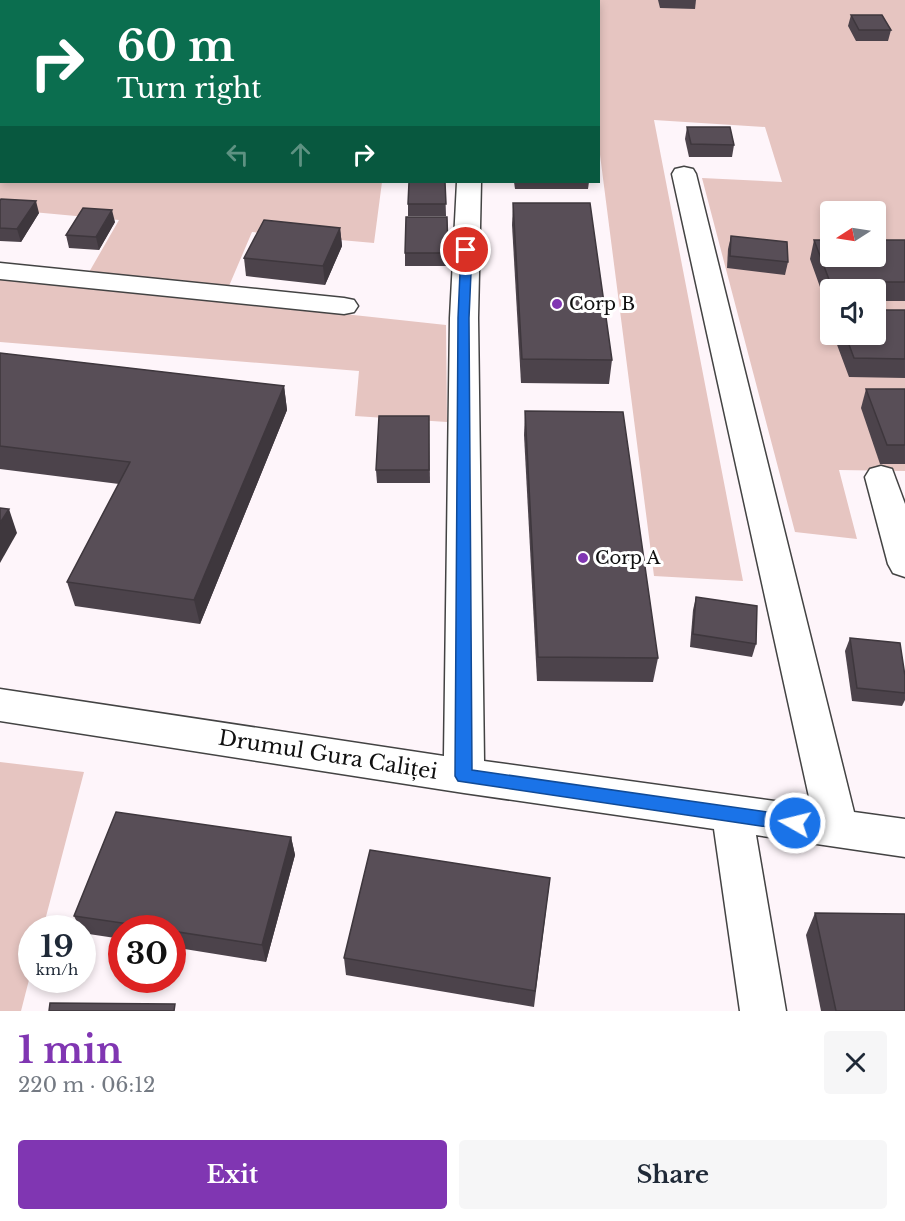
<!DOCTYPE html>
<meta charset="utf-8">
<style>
:root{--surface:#fff;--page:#f6f6f7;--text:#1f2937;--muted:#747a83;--accent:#8036b2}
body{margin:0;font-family:"Libre Baskerville",serif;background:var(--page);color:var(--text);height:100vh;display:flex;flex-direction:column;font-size:22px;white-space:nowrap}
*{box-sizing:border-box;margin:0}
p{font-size:20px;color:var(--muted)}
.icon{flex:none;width:33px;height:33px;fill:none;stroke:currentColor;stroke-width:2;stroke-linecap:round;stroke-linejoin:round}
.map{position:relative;height:1011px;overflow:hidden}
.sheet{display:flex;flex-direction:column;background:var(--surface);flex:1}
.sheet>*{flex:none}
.banner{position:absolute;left:0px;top:0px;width:600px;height:183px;box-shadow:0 3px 9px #0003;background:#0b6e4f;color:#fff;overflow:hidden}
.needle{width:39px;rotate:258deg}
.tools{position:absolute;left:820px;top:201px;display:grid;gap:12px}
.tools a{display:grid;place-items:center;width:66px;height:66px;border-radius:6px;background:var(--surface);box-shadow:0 3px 9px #0003;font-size:30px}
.speed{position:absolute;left:18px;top:915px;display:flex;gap:12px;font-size:30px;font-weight:700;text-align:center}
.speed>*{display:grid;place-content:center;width:78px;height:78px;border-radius:50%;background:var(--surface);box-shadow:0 3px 9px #0003;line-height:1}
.speed small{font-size:15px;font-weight:400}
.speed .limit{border:9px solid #d22;background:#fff;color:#111}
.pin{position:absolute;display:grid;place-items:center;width:51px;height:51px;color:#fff;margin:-26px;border:3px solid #fff;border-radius:50%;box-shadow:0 2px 6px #0007}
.me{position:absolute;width:66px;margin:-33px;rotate:278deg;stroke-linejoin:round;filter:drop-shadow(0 0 4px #0008)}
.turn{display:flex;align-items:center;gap:21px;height:126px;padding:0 18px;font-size:27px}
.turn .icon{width:78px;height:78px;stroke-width:2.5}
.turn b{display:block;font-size:42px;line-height:51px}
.lanes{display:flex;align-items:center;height:57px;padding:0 18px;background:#0003;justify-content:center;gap:30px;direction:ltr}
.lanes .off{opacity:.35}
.round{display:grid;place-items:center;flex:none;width:63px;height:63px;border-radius:6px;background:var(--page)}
.overview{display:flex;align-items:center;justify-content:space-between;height:102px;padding:0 18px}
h1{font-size:36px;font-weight:800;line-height:45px;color:var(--accent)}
.primary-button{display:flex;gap:12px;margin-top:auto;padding:12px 18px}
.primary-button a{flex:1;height:69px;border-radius:6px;background:var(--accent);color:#fff;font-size:24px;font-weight:800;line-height:69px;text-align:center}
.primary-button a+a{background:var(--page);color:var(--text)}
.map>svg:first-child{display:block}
</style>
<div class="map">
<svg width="905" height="1011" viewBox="0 0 905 1011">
<rect width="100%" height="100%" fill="#fef5fa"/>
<g fill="#e6c5c1" fill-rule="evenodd">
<polygon points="0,0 457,0 2,2 2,182 382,182 374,243 252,232 229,286 88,274 119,220 0,209"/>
<path d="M579 0H905V471L839 470 857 539 795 532 702 178 782 182 765 127 654 120 743 581 654 576 599 147 598 2ZM831 212H876V256H831ZM831 290H876V334H831Z"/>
<polygon points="0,277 446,325 447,422 355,416 359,371 0,342"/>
<polygon points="0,762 84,772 43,928 32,928 31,972 21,1011 0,1011"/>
</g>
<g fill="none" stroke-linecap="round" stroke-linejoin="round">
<g stroke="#434343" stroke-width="3">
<g id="minor">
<rect x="463" y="0" width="20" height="2"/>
<polygon points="684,167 693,169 696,174 854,812 905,819 905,857 756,835 786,1011 740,1011 714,829 464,793 0,721 0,689 444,756 450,318 457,182 481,182 478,318 484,761 811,806 672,174 675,169"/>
<polygon points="0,263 344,298 354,300 358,306 354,312 344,314 0,279"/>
<polygon points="881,466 892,469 905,504 905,577 893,573 888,564 865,477 870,469"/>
</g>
</g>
<use href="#minor" fill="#fff" fill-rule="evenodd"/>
</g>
<g fill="#4c434b">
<polygon points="658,0 696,0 695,9 660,8"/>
<polygon points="851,15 891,30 888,41 856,41 848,26"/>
<polygon points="687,127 734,145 732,157 689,157 685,139"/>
<polygon points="445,182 446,216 408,216 408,204"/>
<polygon points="514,182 589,182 588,189 515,189"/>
<polygon points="0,201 39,213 21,242 0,241"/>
<polygon points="513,203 612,360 609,384 521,383 512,225"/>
<polygon points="447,217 448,266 405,266 405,253"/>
<polygon points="115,222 99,250 69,248 66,235"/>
<polygon points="340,228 342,246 325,285 246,276 244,258"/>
<polygon points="731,236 788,262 785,275 727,268 728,249"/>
<polygon points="814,240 905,240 905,301 876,301 876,290 831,290 831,301 825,301 810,259"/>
<polygon points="905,310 905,378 849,377 833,334 876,334"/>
<polygon points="0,353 284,386 287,410 200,624 75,606 67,582 119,484 0,469"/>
<polygon points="866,389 905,389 905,464 880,464 861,408"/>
<polygon points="525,411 658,658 653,682 537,681 524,435"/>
<polygon points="429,416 430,483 377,483 376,470"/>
<polygon points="696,597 756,644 752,657 690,647 693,610"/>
<polygon points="850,638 905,676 905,700 902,706 852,701 845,651"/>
<polygon points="291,837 295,855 266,962 172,947 172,928 122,928 122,939 82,933 82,928 80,928 74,916"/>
<polygon points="550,878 534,1007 346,975 344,958"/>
<polygon points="815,913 905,1011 821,1011 806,935"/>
</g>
<g fill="#3e373d">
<polygon points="36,201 39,213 21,242 17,229"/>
<polygon points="112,210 115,222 99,250 96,237"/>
<polygon points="340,228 342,246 325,285 323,266"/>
<polygon points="284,386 287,410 200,624 194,600"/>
<polygon points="9,509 17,533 0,563 0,523"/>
<polygon points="291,837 295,855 266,962 262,945"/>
</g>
<g fill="#584e57" stroke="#3e373d" stroke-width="1.5">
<rect x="505" y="0" width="59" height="2"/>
<polygon points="851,15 882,15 891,30 859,30"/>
<polygon points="687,127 730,127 734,145 691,144"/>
<polygon points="409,182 445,182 446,204 408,204"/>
<polygon points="1,199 36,201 17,229 0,228 0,201"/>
<polygon points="513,203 590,203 612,360 522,359"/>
<polygon points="83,208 112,210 96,237 66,235"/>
<polygon points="406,217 447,217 448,253 405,253"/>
<polygon points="264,220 340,228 323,266 244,258"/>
<polygon points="731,236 787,242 788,262 730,256"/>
<polygon points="814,240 831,240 831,256 876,256 876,240 905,240 905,282 830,282"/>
<polygon points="876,310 905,310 905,359 854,358 845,334 876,334"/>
<polygon points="0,353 284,386 194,600 67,582 130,462 0,446"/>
<polygon points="866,389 905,389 905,445 887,445"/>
<polygon points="525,411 623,412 658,658 538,657"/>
<polygon points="379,416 429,416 429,470 376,470"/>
<polygon points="0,508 9,509 0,523"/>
<polygon points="696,597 757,606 756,644 693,634"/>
<polygon points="850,638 900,643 905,676 905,693 857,688"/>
<polygon points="116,812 291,837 262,945 172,931 172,928 156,928 74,916"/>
<polygon points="370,850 550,878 535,991 344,958"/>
<polygon points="815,913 905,914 905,1011 836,1011"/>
<polygon points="50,1003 175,1004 174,1011 49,1011"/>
</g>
<polygon fill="#1a73e8" stroke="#114b97" stroke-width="1.5" points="466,247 472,250 469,318 472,770 795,816 801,818 803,823 801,829 795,831 458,781 455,776 458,318 461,250"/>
<g fill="#8036b2" stroke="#fff" stroke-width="2">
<circle cx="557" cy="304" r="6"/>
<circle cx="583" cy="558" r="6"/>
</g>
<g text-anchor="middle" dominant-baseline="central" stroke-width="6" stroke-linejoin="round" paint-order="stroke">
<g font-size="18" fill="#101010" stroke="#fff" text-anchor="start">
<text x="569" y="304">Corp B</text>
<text x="595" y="558">Corp A</text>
</g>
<g font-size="21" fill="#101010" stroke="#fff">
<text transform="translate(328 755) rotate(9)">Drumul Gura Caliței</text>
</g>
</g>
</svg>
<div class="tools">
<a><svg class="needle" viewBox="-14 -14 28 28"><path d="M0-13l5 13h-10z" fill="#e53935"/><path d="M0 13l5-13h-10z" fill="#747a83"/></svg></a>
<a><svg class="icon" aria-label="sound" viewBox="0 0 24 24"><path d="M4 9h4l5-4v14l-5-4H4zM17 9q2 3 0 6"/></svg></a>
</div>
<div class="speed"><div>19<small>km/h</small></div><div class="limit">30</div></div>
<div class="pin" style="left:466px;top:250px;background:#d93025"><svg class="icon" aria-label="arrive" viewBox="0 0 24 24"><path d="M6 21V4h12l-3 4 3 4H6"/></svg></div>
<svg class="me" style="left:795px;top:823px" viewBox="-20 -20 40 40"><circle r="17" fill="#1a73e8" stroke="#fff" stroke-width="3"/><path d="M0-11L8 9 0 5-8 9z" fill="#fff"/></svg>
<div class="banner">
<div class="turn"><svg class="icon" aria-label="right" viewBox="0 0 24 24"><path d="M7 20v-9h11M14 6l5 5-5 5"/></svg><div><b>60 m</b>Turn right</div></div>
<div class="lanes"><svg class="icon off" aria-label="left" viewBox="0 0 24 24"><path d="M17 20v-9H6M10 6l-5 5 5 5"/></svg><svg class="icon off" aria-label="ahead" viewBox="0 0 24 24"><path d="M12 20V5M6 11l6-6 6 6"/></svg><svg class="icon" aria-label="right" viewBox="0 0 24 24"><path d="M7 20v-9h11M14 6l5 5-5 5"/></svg></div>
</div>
</div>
<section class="sheet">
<div class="overview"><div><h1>1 min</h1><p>220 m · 06:12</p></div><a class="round"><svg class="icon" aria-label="close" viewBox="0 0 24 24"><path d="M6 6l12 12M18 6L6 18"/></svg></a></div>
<div class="primary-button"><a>Exit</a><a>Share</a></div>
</section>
